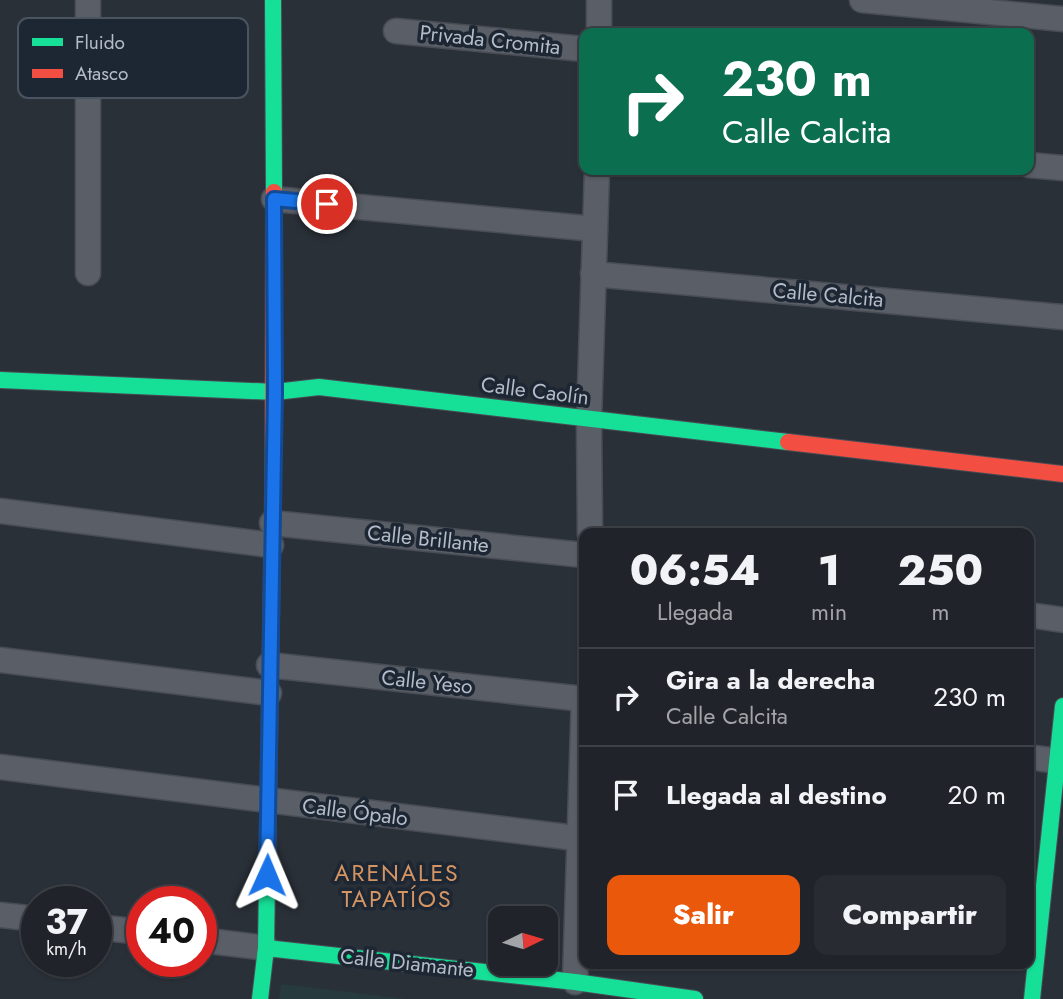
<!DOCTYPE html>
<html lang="es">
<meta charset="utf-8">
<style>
:root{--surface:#20242a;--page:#282c32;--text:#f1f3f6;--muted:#a2a4a8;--line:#3d4147;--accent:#ea580c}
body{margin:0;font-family:Jost,sans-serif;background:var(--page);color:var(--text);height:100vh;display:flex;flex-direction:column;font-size:26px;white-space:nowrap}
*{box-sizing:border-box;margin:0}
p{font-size:23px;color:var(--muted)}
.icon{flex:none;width:38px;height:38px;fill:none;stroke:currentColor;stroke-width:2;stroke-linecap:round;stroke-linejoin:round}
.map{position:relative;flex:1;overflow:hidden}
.details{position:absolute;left:579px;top:528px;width:455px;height:441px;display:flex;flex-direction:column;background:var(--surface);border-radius:14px;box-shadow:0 2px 5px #0004,0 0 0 2px var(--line)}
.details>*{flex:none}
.guide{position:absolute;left:579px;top:28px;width:455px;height:147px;border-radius:14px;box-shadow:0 2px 5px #0004,0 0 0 2px var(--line);background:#0b6e4f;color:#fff;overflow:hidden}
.needle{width:46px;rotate:85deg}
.buttons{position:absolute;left:488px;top:906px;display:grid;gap:14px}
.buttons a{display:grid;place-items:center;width:70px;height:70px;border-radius:14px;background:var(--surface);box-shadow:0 2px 5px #0004,0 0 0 2px var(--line);font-size:35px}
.speed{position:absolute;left:21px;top:886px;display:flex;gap:14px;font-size:35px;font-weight:700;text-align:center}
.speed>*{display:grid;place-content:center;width:91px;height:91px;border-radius:50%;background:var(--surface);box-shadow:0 2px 5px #0004,0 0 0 2px var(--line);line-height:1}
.speed small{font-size:18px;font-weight:400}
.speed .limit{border:10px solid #d22;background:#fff;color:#111}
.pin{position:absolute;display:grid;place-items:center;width:60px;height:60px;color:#fff;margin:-30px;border:4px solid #fff;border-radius:50%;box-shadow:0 2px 7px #0007}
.me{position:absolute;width:77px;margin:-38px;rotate:1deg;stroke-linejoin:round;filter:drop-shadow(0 0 5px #0008)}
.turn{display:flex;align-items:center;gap:24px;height:147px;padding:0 28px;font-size:32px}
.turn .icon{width:91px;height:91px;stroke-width:2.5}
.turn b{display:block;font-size:49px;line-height:60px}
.eta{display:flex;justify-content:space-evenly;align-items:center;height:119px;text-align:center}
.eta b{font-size:42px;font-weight:800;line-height:49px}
.action{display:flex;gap:14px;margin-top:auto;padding:14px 28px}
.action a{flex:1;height:80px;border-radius:14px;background:var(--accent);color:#fff;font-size:28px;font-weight:800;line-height:80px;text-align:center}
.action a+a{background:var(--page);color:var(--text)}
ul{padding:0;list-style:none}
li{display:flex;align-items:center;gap:21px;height:98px;padding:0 28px;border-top:2px solid var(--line)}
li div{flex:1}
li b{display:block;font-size:26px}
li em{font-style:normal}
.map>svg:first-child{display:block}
</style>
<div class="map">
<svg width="1063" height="999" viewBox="0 0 1063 999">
<rect width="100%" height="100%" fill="#2a3038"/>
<polygon fill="#273a3e" points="281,984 406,999 279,999"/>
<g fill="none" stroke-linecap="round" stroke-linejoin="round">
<g stroke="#484c55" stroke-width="27">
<g id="street">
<polyline points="862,0 1063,19"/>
<polyline points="396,31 584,49"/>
<polyline points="599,33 599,0"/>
<polyline points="1029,165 1063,168"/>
<polyline points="274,199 595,229"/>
<polyline points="88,273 88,0"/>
<polyline points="593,274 1063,317"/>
<polyline points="0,511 271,545"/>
<polyline points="272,523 584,555"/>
<polyline points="590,534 589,419 597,170"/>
<polyline points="1029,615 1063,620"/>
<polyline points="0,660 269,693"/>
<polyline points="269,665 584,699"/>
<polyline points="1029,757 1063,762"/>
<polyline points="0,767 584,839"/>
<polyline points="0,915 37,919"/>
<polyline points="96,927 142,932"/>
<polyline points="201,940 266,948"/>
<polyline points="575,982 584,696"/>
</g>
</g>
<g stroke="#484c55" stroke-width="18">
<g id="fast">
<polyline points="273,0 274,192"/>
<polyline points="0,380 275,392 319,387 788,442"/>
<polyline points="266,948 575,982 695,999"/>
<polyline points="260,999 266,948 273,491"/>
<polyline points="1032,999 1063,706"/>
</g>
</g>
<g stroke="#484c55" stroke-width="18">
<g id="jam">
<polyline points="788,442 1063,474"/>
<polyline points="273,491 274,192"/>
</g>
</g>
<use href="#street" stroke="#5a5e66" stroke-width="24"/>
<use href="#fast" stroke="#16e098" stroke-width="16"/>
<use href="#jam" stroke="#f24e42" stroke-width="16"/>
</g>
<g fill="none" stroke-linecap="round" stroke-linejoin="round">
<g stroke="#114b97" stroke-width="18">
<polyline id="route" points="267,875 275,392 274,199 327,204"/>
</g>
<use href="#route" stroke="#1a73e8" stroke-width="12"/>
</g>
<g text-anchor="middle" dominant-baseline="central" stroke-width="7" stroke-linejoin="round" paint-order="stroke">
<g font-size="21" fill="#b4bcc9" stroke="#1d2633">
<text transform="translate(490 40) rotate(6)">Privada Cromita</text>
<text transform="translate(828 295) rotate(5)">Calle Calcita</text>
<text transform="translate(535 391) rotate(7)">Calle Caolín</text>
<text transform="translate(428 539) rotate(6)">Calle Brillante</text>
<text transform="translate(427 682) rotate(6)">Calle Yeso</text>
<text transform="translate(355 812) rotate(7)">Calle Ópalo</text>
<text transform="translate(407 963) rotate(6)">Calle Diamante</text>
</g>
<g font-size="23" letter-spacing="2" fill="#d59563" stroke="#1d2633">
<text x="397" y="873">ARENALES<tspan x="397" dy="26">TAPATÍOS</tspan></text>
</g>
</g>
<rect x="18" y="18" width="230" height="80" rx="10" fill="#1d2633" stroke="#4a5360" stroke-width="2"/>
<rect x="32" y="38" width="31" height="8" fill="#16e098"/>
<rect x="32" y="69" width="31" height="9" fill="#f24e42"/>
<g font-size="19" fill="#b4bcc9">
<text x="75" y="49">Fluido</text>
<text x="75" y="80">Atasco</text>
</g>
</svg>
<div class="buttons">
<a><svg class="needle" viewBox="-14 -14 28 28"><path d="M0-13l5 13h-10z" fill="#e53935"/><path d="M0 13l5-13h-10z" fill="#a2a4a8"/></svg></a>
</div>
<div class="speed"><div>37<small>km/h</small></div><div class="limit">40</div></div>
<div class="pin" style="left:327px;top:204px;background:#d93025"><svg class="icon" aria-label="arrive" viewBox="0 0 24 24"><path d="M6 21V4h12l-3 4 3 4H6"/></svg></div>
<svg class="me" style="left:267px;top:875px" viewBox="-20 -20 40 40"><path d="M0-17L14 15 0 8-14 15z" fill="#1a73e8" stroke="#fff" stroke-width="4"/></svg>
<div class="guide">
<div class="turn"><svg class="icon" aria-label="right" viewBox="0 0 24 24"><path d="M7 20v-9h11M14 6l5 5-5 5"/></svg><div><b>230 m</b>Calle Calcita</div></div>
</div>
<section class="details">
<div class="eta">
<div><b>06:54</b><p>Llegada</p></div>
<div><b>1</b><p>min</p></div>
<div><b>250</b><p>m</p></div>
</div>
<ul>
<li><svg class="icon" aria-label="right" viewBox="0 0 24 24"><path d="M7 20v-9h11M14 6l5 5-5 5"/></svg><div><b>Gira a la derecha</b><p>Calle Calcita</p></div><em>230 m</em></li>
<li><svg class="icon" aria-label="arrive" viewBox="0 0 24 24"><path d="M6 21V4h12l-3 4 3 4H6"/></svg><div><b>Llegada al destino</b></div><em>20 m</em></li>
</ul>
<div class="action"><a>Salir</a><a>Compartir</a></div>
</section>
</div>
